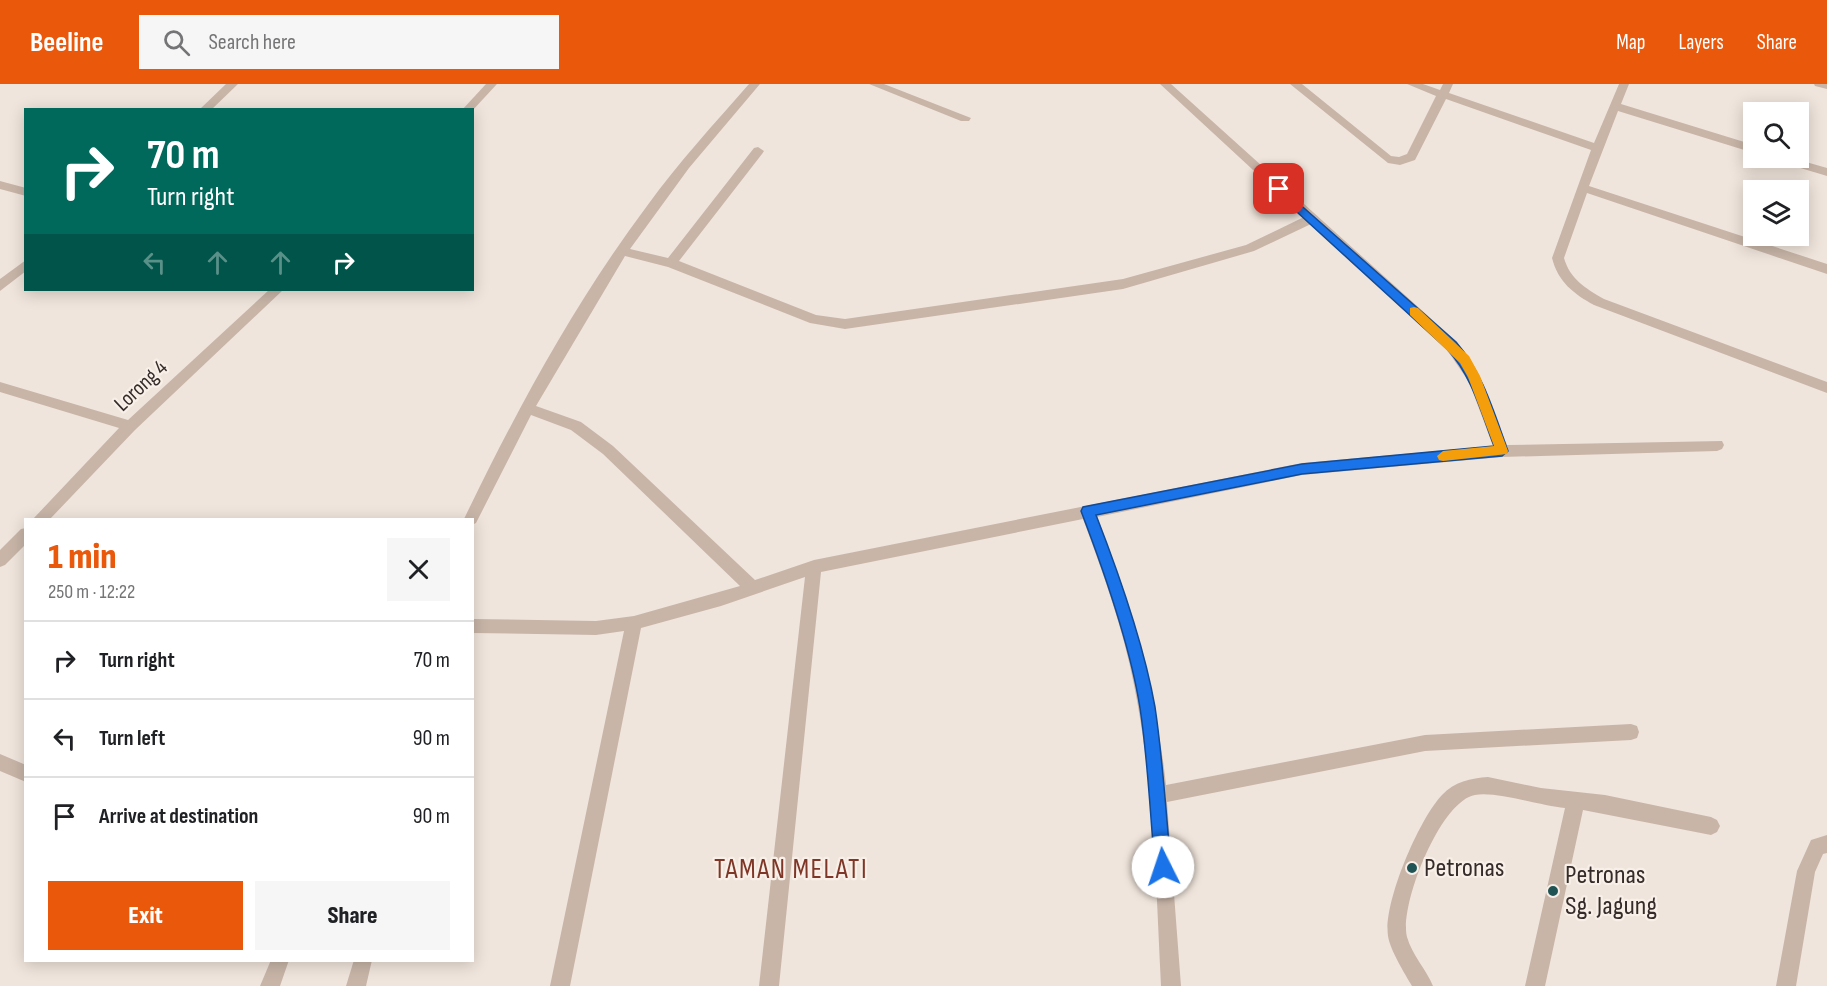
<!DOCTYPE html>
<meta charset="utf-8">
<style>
:root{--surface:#fff;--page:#f6f6f6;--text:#202124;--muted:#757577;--line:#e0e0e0;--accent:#ea580c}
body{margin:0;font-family:"Sofia Sans Condensed",sans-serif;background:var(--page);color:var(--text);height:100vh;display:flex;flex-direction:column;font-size:22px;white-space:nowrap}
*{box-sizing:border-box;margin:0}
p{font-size:20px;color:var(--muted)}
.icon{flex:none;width:33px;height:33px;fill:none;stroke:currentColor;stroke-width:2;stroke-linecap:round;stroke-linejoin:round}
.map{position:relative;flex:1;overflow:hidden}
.sheet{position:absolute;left:24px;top:434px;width:450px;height:444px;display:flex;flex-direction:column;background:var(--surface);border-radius:0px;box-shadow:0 3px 15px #0003}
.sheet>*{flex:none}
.top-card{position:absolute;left:24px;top:24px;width:450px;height:183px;border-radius:0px;box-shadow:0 3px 15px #0003;background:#00695c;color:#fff;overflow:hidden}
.tools{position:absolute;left:1743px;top:18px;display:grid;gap:12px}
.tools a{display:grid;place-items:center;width:66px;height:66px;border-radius:0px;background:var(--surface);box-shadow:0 3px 15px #0003;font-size:30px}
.pin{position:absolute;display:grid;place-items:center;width:51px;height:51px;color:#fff;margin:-26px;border-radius:12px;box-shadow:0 3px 9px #0006}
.me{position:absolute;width:66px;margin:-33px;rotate:356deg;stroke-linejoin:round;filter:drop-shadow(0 0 4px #0008)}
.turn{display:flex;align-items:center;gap:21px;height:126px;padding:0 24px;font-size:27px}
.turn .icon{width:78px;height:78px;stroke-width:2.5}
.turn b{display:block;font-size:42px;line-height:51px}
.lanes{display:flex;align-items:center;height:57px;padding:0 24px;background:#0003;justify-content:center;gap:30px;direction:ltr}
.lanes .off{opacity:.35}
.round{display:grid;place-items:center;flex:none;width:63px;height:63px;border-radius:0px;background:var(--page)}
.summary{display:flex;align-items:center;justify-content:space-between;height:102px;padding:0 24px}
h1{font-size:36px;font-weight:800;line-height:45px;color:var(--accent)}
.primary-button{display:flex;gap:12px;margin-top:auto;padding:12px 24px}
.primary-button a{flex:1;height:69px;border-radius:0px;background:var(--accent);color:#fff;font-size:24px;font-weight:800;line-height:69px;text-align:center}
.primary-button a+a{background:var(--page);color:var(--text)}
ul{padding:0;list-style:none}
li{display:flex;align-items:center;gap:18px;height:78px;padding:0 24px;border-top:2px solid var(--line)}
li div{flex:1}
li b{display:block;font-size:22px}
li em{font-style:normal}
header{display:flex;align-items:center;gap:36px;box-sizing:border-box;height:84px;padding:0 30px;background:var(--accent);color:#fff}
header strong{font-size:28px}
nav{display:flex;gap:33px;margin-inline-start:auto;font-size:21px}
.search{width:420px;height:54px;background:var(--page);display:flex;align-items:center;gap:15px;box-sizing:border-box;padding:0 21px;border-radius:0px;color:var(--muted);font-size:22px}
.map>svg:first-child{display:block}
</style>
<header>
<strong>Beeline</strong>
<div class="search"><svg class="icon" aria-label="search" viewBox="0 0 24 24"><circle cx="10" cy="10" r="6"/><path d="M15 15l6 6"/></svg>Search here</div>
<nav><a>Map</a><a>Layers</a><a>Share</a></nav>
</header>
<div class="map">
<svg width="1827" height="902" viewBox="0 0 1827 902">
<rect width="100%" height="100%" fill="#f0e5dc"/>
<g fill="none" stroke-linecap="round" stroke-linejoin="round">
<g fill="#c8b5a8" fill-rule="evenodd">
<polygon points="226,0 238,0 211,26 199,26"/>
<polygon points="486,0 497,0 472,27 462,26"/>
<path d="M749 0H760L689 84 630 165 668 174 754 64 758 63 764 67 762 70 679 177 816 231 845 235 1123 195 1246 161 1304 133 1160 0H1171L1457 258 1482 298 1507 361 1722 357 1724 361 1722 365 1717 367 1502 373 1302 391 1097 433C1130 520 1156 607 1166 701L1425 651 1631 640 1637 642 1639 648 1637 654 1631 656 1425 667 1167 718 1181 902H1161C1156 802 1154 700 1134 601 1123 544 1103 489 1083 435L821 488 779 902H759L805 493 721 522 641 544 570 902H550L624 547 596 551 472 549V535L596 537 634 532 740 502 603 370 571 346 531 331 476 439 472 441V435H464C516 327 575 218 647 122 678 79 714 40 749 0ZM1311 140 1447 266 1469 298 1493 362 1302 379 814 476 755 496 613 362 581 338 536 322 625 172 668 183 810 239 845 245 1123 205 1254 167Z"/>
<polygon points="869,0 884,0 971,34 969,37 961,37"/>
<path d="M1290 0H1302L1391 72 1399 73 1407 70 1436 12 1407 0H1423L1440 6 1443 0H1453L1449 9 1594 59 1619 0H1629L1621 20 1754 61V69L1618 27 1589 102 1827 180V190L1587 109 1564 174C1570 195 1585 204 1604 215L1827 298V309L1594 221C1574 210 1558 198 1552 174L1591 66 1446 15 1415 76 1400 81 1388 79Z"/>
<polygon points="1814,0 1827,0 1827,5 1815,2"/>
<polygon points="1775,74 1792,74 1827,84 1827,92 1777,77"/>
<polygon points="0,97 26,104 26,112 0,105"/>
<polygon points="26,176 26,187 0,207 0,195"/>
<polygon points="269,206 283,206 135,346 50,435 33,435 119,344 0,308 0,298 128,336"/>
<polygon points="26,444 26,460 5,481 0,483 0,466 21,445"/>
<polygon points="0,670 26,681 26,698 0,687"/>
<path d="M1488 693 1541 704 1605 711 1711 733 1717 736 1720 742 1717 748 1711 751 1583 726 1545 902H1525L1565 724C1540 722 1497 707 1475 711 1440 717 1399 822 1407 853 1412 871 1426 885 1433 902H1412C1405 890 1390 866 1388 852 1383 819 1419 735 1442 711 1454 698 1471 694 1488 693Z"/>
<polygon points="1827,751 1827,769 1823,770 1815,788 1796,902 1776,902 1797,787 1811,756"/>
<polygon points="271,876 289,876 280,902 260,902"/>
<polygon points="354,876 372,876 366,902 346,902"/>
</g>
</g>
<path fill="#1a73e8" stroke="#114b97" stroke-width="1.5" d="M1279 102 1456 258C1483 289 1494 329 1508 367L1502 372 1302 390 1096 431C1119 490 1144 561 1155 623 1163 676 1166 730 1171 783L1169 789 1163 791 1157 789 1155 783C1150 730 1148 676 1140 624 1130 560 1104 487 1081 427L1083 423 1302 380 1494 362C1481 328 1472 292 1447 265L1275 108V103Z"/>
<polygon fill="#f59e0b" points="1414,223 1418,224 1469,272 1480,292 1508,367 1507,370 1443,377 1439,376 1437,372 1443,367 1494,362 1468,293 1460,279 1410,231 1410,224"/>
<g fill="#205454" stroke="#f8f0e8" stroke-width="2">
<circle cx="1412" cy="784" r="6"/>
<circle cx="1553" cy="807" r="6"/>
</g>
<g text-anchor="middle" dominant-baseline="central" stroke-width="4.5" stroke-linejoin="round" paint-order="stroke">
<g font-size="22" fill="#352b28" stroke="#f8f0e8">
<text transform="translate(141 302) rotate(-43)">Lorong 4</text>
</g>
<g font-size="27" fill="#352b28" stroke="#f8f0e8" text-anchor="start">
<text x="1424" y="784">Petronas</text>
<text x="1565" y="791">Petronas<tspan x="1565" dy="31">Sg. Jagung</tspan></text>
</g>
<g font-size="28" letter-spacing="1.5" fill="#7f3626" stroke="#f8f0e8">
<text x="791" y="785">TAMAN MELATI</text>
</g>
</g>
</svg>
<div class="tools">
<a><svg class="icon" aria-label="search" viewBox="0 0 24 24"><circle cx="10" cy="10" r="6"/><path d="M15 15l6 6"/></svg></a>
<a><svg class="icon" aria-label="layers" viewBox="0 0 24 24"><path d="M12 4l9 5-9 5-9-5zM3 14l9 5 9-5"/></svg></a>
</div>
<div class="pin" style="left:1279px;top:105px;background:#d93025"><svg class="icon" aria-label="arrive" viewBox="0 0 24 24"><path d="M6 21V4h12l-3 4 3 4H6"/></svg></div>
<svg class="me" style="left:1163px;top:783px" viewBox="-20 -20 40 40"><circle r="19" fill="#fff"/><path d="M0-13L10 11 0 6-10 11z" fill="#1a73e8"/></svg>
<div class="top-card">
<div class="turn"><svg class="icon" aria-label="right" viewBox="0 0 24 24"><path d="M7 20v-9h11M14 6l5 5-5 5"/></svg><div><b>70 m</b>Turn right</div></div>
<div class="lanes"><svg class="icon off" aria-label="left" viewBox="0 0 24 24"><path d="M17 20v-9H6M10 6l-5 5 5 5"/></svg><svg class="icon off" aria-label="ahead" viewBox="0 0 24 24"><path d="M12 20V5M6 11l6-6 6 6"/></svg><svg class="icon off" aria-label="ahead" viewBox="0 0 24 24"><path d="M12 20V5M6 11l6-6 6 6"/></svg><svg class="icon" aria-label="right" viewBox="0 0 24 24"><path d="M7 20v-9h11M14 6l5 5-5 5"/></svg></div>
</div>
<section class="sheet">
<div class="summary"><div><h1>1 min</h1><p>250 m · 12:22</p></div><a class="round"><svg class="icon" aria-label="close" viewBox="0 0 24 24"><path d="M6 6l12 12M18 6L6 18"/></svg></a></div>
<ul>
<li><svg class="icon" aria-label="right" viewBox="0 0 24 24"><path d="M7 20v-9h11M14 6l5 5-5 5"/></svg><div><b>Turn right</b></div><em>70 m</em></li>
<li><svg class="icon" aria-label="left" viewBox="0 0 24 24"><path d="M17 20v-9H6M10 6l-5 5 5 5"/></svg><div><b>Turn left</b></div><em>90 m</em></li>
<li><svg class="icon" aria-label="arrive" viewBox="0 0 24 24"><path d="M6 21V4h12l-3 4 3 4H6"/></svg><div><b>Arrive at destination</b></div><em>90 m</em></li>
</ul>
<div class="primary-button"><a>Exit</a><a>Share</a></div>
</section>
</div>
